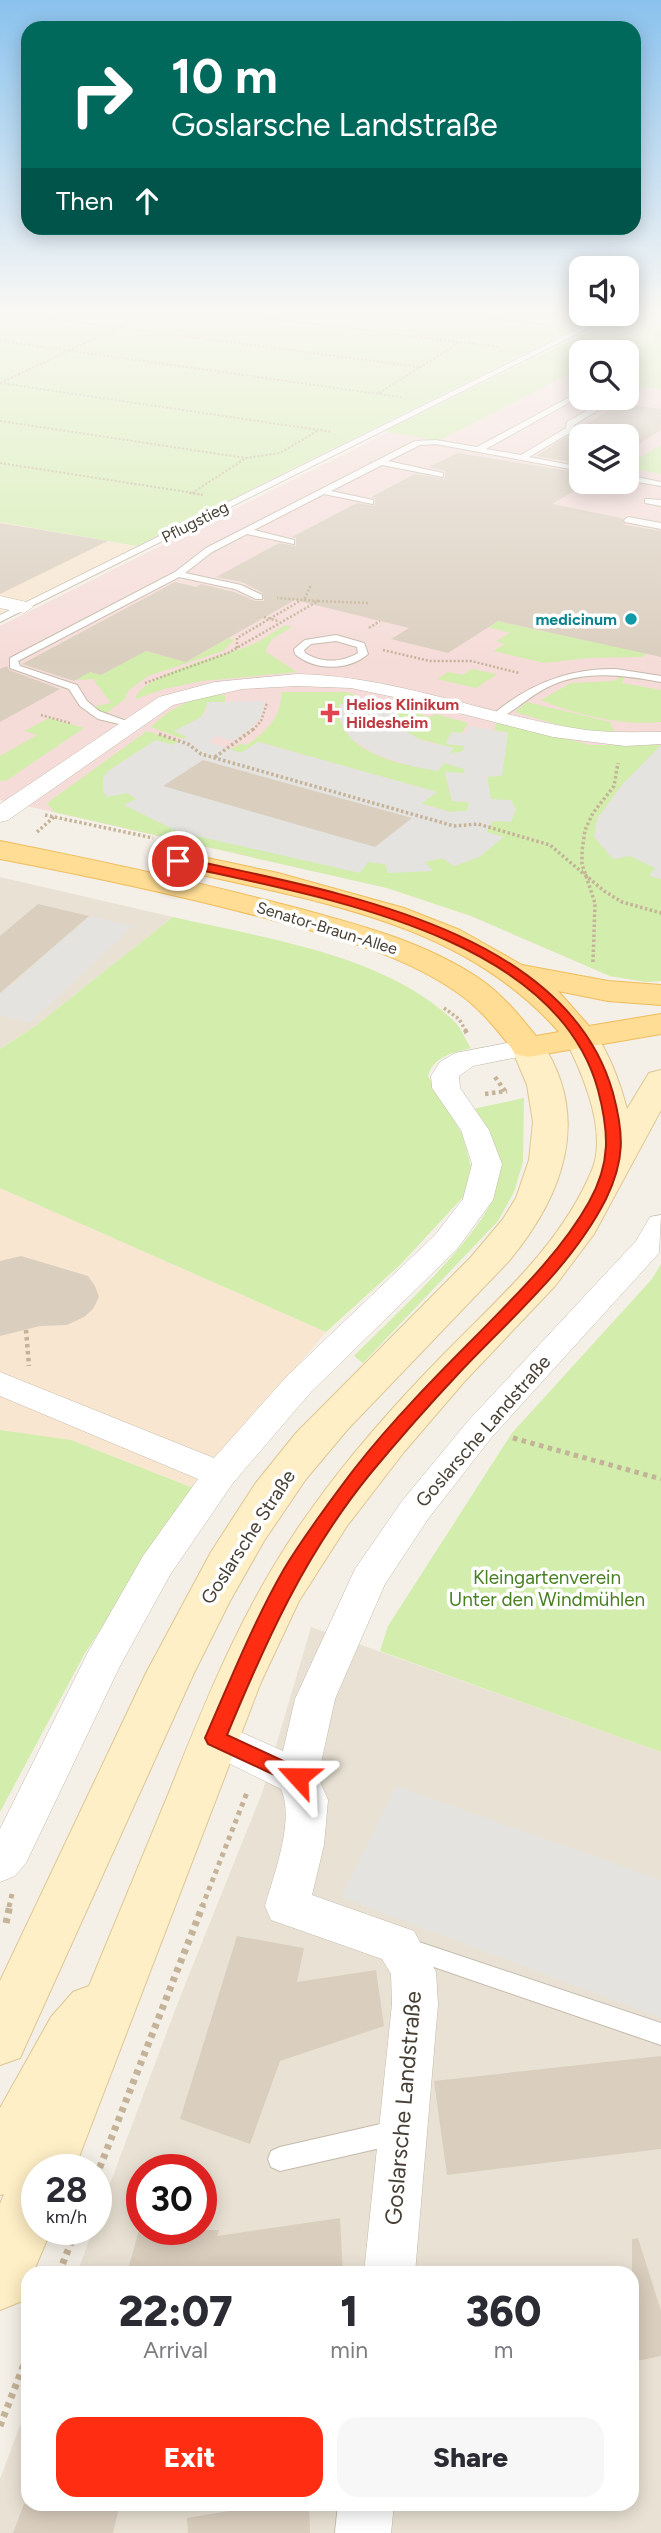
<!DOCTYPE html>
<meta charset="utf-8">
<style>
:root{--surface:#fff;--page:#f7f7f7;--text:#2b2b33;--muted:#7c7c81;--accent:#ff2e13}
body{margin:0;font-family:Figtree,sans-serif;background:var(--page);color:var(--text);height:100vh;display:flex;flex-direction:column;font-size:26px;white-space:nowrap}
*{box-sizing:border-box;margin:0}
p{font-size:23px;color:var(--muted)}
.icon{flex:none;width:38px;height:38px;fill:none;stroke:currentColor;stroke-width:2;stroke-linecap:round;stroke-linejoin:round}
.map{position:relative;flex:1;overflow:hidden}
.panel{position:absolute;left:21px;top:2266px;width:618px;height:245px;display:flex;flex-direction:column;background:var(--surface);border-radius:21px;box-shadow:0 4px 18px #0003}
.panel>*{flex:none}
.hud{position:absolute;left:21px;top:21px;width:620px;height:214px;border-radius:21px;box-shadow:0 4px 18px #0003;background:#00695c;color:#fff;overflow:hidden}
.controls{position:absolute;left:569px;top:256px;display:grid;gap:14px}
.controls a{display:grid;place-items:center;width:70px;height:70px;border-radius:14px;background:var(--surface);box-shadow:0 4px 18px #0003;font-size:35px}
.speed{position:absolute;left:21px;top:2154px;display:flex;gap:14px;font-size:35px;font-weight:700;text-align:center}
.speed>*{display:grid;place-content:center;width:91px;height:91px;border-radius:50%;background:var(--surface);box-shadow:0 4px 18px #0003;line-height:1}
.speed small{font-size:18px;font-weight:400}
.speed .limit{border:10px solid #d22;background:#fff;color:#111}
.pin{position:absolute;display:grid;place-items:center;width:60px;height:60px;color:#fff;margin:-30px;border:4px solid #fff;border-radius:50%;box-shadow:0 2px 7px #0007}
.me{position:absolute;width:77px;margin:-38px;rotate:294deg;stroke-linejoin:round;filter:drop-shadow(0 0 5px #0008)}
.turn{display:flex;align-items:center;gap:24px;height:147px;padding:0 35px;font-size:32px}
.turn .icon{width:91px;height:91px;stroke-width:2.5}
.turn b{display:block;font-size:49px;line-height:60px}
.then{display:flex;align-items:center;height:66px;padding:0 35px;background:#0003;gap:14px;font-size:26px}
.eta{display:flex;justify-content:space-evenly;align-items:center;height:119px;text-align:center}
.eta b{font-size:42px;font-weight:800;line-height:49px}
.button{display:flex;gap:14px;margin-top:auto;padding:14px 35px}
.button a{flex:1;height:80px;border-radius:21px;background:var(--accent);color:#fff;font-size:28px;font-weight:800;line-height:80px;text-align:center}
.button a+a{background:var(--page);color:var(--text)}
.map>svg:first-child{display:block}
</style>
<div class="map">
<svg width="661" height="2533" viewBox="0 0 661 2533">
<rect width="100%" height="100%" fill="#f5f0e7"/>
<g fill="#e9e2d4" fill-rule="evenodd">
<polygon points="0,877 173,917 34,1027 0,1049"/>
<path d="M311 1627 661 1752V2533H0V2479L28 2404V2504H632V2273H77L93 2230H96V2221L180 1997 262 1793ZM142 2170H201V2230H142Z"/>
</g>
<g fill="#f8e6d0">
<polygon points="0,522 137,546 0,613"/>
<polygon points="0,1188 326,1332 193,1488 71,1440 0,1430"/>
</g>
<path fill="#f6dcd9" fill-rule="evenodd" d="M545 354 581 358V397H626L627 364 661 369V981L646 982 610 976 471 916 387 888 0 800V626ZM581 436H626V481H581Z"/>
<g fill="#d2edac">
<polygon points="0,309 581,309 581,313 606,313 137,546 0,522"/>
<polygon points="635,309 661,309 661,389 627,384 626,352 581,352 581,376 569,374 438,441 385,431"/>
<polygon points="661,445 661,474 627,468 627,465"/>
<polygon points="571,614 646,654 642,657 587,658 544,663 493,651 505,644 496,641 510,633 488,627 498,621 546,632"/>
<path d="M285 625 292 627 272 639 265 651 297 672 202 681 164 689 135 699C142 675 223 655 246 647 259 643 273 632 285 625Z"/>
<polygon points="229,638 234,640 223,651 148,676 129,690 124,700 105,714 98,711 96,706 111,703 93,679 78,680 75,678 86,671 101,675 146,651 186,662"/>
<polygon points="471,669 497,674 476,688 437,679 448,672 463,675"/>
<path d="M620 676H625L622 683 661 690V722C623 726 577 715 541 700L571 683 615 681Z"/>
<path d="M281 692H346L358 696 354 705 340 704C340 710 339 719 342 725 357 757 407 766 438 770L444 763 465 769 464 773H445L452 801 469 802 467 811 450 812 420 803 436 792 259 742 242 753 230 750 240 744 247 745C266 731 282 718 281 692Z"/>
<path d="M209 695H225V702H207C205 720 191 724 175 731L188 736 183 739 151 727C169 709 185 702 209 695Z"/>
<polygon points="383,701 420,711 419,714 431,717 435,714 468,723 462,733 451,733 447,744 465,746 464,751 448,755 453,748 412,737 396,720 397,706 380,704"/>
<polygon points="527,702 610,722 616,734 569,728 515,712"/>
<polygon points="49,718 84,728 6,781 0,781 0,756 37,735 24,731"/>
<polygon points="497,722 591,745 661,745 622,785 597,819 613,859 630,856 656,868 650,876 661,879 661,981 646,982 610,976 471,916 387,888 54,812 47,803 147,731 178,741 173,745 155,741 108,771 127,793 137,799 124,806 367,862 432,870 424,862 442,858 454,866 479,857 503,837 486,832 493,821 487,776 508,733 494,730"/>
<path d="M173 917C263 938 385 954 454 1021 461 1027 465 1040 471 1048 452 1053 434 1056 428 1076L462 1134 471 1167 463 1197 401 1264 326 1332 0 1188V1049L34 1027Z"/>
<path d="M524 1098 523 1162 514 1192 498 1221 363 1363 354 1356C382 1327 496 1224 495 1187 494 1167 479 1130 473 1109Z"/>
<polygon points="661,1264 661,1752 380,1651 388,1626 512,1433 652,1279"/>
<polygon points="0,1430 71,1440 193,1488 85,1653 0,1812"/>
</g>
<g fill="#e5e3df">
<polygon points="265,701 261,717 251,728 233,741 217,736 209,742 241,753 258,742 437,792 421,804 450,812 467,811 469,802 452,801 445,772 464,773 465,769 444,763 438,771 416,767 375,754 351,738 337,716 340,704 397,706 396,720 401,728 422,741 454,748 449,754 463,751 465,746 446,744 451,732 466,734 469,726 508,733 502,776 487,777 491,799 511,800 516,810 511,822 493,821 486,832 504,837 479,857 454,866 442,858 425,862 433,871 388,873 385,864 368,862 360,873 179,832 124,805 136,799 128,793 107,797 103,791 103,778 108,771 156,740 173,745 187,737 174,731 201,717 206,712 207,702"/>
<polygon points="661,745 661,879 649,876 655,868 630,856 613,859 594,837 597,819 622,785"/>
<polygon points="89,916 133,926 30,1023 0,1015 0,982 12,985"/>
<polygon points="396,1786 661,1880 661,2018 341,1897"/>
</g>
<g fill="#dacebe">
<polygon points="620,403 661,409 661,430 626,452 626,436 581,436 581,464 536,456"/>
<polygon points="458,453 581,473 580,481 591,481 552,504 622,518 625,525 661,531 661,657 498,621 448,653 391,639 409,628 295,600 186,662 146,651 101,675 90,672 74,681 22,664 175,582 196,587 201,584 234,592 255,601 264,601 263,593 242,582 216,577 279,543 296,546 296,538 292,537 357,503 375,506 375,498 371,497 415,474 445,479 445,471 429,467"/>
<polygon points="0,523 108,541 0,594"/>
<polygon points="7,666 9,670 60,689 0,722 0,669"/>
<polygon points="203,760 412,818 375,847 163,786"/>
<polygon points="38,904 89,916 0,993 0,936"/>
<polygon points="21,1256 88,1276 95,1286 99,1297 93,1309 84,1317 67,1325 40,1326 0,1336 0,1261"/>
<polygon points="237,1936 304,1948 297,1982 376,1970 384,2026 280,2061 250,2144 180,2119"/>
<polygon points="661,2056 661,2149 447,2175 434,2081"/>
<polygon points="340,2218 343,2273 127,2273 139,2230 219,2230 217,2236"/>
<polygon points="638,2238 661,2311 661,2356 632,2362 632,2239"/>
<polygon points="24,2504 120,2504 113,2533 13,2533"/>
<polygon points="269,2504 309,2504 310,2533 188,2533 187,2518"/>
</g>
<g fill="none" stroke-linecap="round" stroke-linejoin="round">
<g stroke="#c4baab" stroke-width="2">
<g id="service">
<polygon points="610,313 619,313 0,622 0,615"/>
<polygon points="581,391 581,396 486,449 521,455 566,428 567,422 610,397 619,397 574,425 573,431 529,457 581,467 581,471 436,444 420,445 388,461 443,473 443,477 382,465 331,491 373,500 373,504 324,494 254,530 294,540 294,544 247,534 212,552 185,573 241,585 262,595 262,599 256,599 235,589 179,577 18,661 20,666 77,685 87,701 99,711 132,723 132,727 98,719 80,706 69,689 10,668 10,658 175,572 206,548 415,441 436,440 477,447"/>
<polygon points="626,475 661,482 661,486 626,480"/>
<polygon points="648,499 661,500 661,506 645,503 645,499"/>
<polygon points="628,517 661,523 661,529 625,522 624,520"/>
<path d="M336 635 364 643 368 654C349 671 314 671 295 654L294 649 305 640ZM336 641 357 647 358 653C341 663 321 663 305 653L304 650 311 644Z"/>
<path d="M616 669 661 676V682C623 675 582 669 546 688 530 696 516 710 500 718L491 716C527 685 568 668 616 669Z"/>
<polygon points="407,1938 661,2023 661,2045 399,1955 396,1948 399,1941"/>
<polygon points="398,2120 407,2124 410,2132 407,2140 398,2144 280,2171 271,2167 268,2159 271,2151 280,2147"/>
</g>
</g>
<g stroke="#c4baab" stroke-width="1">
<g id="minor">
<polygon points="0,596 31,603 33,607 24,613 0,608"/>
<path d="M297 674C397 676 488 716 586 730 611 733 636 732 661 732V744L625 746 553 737 408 700 351 688 297 686 242 689 173 705 8 820 0 822V804L159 697 215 682Z"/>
<polygon points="528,1039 538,1041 542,1047 538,1053 473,1066 459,1076 460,1088 489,1130 502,1164 493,1200 457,1249 311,1392 233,1483 170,1575 120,1666 26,1863 15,1876 0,1882 0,1829 88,1652 143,1556 198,1479 0,1396 0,1372 214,1458 287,1376 435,1235 463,1199 472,1164 461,1130 432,1088 431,1076 440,1062 455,1053"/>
<path d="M661 1215 659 1253 492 1437 428 1519 385 1584 335 1699 318 1777 328 1800 324 1845 312 1895 414 1931 436 1972 438 2004 415 2273H364L392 2004 391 1974 382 1959 271 1920 265 1906C274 1874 295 1820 281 1789L202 1750 196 1738 202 1726 216 1721 283 1751 295 1699 355 1569 402 1501 468 1421 636 1241 650 1217Z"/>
<polygon points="338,2504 394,2504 391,2533 335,2533"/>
</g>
</g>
<g stroke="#dcc694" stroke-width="2">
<g id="secondary">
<path d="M581 1027 593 1030C609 1053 620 1082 627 1109L649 1073 661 1070V1110L594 1234 555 1286 464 1382 404 1452 347 1526 299 1601 261 1682 74 2170H37V2230H51L33 2273H28V2287L22 2301 0 2310V2204L4 2194 0 2195V2108L51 2017 73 1992 89 1986C116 1920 143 1855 170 1790 210 1689 248 1596 312 1508 350 1455 394 1405 439 1359 495 1301 560 1247 592 1170 608 1131 582 1072 564 1037L569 1030Z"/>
<path d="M528 1037 540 1040C593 1117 563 1196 509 1261L348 1429 306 1479 264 1541 230 1601 194 1673 20 2058 0 2065V1981L146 1673 211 1552 255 1484 296 1433 471 1257 503 1219 516 1198 529 1160 533 1122 527 1085 511 1047 516 1040Z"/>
</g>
</g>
<g stroke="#eebc5b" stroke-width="2">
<path id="primary" d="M0 841C100 861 199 882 297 908 360 925 425 942 480 979 502 994 519 1015 536 1036L559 1032C456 915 301 900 159 865L155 859 159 853 169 850 278 873 404 908 460 930 522 965 608 981 661 985V1005L608 1001 558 991 589 1026 661 1014V1034L528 1057 516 1054C499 1032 481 1009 458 993 405 956 342 939 280 922 188 897 94 877 0 859Z"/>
</g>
<g stroke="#c4b398" stroke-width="2" stroke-dasharray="2 2" stroke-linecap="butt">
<polyline points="194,309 499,347"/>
<polyline points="416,309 547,325"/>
<polyline points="0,312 420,367"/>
<polyline points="527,322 544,309"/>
<polyline points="0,341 401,397"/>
<polyline points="0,383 332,432"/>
<polyline points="0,383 157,309"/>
<polyline points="379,393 460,342"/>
<polyline points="0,421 246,458"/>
<polyline points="0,463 200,494"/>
<polyline points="192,493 246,458 280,453 317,431"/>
</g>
<g stroke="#c4b398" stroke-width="2.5" stroke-dasharray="2 2" stroke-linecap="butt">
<polyline points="189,493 203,495"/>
<polyline points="318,601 369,603"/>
<polyline points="369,628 380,621"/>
<polyline points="237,648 237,638 305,598 311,585"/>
<polyline points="383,650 430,661 471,661 519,673"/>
<polyline points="145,683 228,653 318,601 277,598"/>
<polyline points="41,715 70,723"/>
<polyline points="253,730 261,721 267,703"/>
</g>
<g stroke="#c4b398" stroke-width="3.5" stroke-dasharray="2.5 2.5" stroke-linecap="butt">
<polyline points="159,734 188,744 201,754 454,826 478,824 550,845 604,891 622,902 661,913"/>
<polyline points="215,757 255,728"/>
<polyline points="45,815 153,838"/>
<polyline points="37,832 54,817"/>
<polyline points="593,962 595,903 582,864 582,851 585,830 593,813 614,786 618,763"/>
<polyline points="444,1008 459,1019 466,1031"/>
</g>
<g stroke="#c4b398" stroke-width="4.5" stroke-dasharray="3.5 3.5" stroke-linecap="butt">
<polyline points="465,1030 468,1035"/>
<polyline points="495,1077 505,1091"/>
<polyline points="485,1094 507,1091"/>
<polyline points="26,1330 29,1366"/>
</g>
<g stroke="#c4b398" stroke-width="5" stroke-dasharray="4.5 4.5" stroke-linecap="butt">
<polyline points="513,1438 661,1479"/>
<polyline points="9,1907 12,1894"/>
<polyline points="202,1907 248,1790"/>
</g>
<g stroke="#c4b398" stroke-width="7" stroke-dasharray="5 5" stroke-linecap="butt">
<polyline points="6,1923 10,1905"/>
<polyline points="96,2177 203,1905"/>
<polyline points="59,2273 76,2230"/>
<polyline points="0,2426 28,2354"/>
</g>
<use href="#service" fill="#fff" fill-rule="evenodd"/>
<use href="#minor" fill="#fff" fill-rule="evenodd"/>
<use href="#secondary" fill="#ffefc6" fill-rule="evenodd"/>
<use href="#primary" fill="#ffdd95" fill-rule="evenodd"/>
<polyline stroke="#c4b398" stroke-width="2.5" stroke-dasharray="2 2" stroke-linecap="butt" points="264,617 278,621"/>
</g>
<linearGradient id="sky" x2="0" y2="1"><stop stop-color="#8ac2ee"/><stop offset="0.47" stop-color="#faf8f4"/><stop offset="1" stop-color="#faf8f4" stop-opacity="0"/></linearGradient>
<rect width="661" height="664" fill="url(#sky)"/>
<path fill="#ff2e13" stroke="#a61e0c" stroke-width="2" d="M178 857C323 890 566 925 613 1093 624 1134 625 1160 606 1199 572 1266 511 1318 460 1372 429 1405 399 1439 370 1474 305 1554 266 1641 227 1735L305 1771 308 1777 305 1783 298 1786 208 1744 205 1738C230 1681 253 1623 284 1569 305 1534 331 1500 355 1468 392 1421 435 1377 477 1335 517 1294 561 1252 589 1202 611 1163 609 1132 598 1090 555 931 310 896 174 864V858Z"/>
<circle fill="#0f9aa8" stroke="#fff" stroke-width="2.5" cx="631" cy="619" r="7"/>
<path fill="#e0444e" stroke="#fff" stroke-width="2.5" d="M326.5 702.5h7v7h7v7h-7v7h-7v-7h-7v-7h7z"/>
<g text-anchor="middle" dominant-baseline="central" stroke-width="7" stroke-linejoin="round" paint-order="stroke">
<g font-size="16" fill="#484035" stroke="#fff">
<text transform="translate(195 522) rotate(-27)">Pflugstieg</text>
<text transform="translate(327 928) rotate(17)">Senator-Braun-Allee</text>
</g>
<g font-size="16" font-weight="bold" fill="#0d838f" stroke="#fff" text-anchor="end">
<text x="617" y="619">medicinum</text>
</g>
<g font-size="16" font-weight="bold" fill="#be3a42" stroke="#fff" text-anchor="start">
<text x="346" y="704">Helios Klinikum<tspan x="346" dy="18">Hildesheim</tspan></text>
</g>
<g font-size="19" fill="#484035" stroke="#fff">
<text transform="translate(483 1431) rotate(-49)">Goslarsche Landstraße</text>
<text transform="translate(248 1537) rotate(-57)">Goslarsche Straße</text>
</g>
<g font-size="19" fill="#498022" stroke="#fff">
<text x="547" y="1577">Kleingartenverein<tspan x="547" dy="22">Unter den Windmühlen</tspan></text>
</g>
<g font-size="23" fill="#484035" stroke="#fff">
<text transform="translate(403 2108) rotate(-85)">Goslarsche Landstraße</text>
</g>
</g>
</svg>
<div class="controls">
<a><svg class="icon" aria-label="sound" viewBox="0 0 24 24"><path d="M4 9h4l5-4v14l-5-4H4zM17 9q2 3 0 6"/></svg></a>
<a><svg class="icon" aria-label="search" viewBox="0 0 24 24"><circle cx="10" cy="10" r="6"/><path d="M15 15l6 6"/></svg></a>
<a><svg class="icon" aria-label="layers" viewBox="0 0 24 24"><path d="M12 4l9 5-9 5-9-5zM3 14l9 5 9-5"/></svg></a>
</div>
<div class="speed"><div>28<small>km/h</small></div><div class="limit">30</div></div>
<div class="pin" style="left:178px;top:861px;background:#d93025"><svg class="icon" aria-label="arrive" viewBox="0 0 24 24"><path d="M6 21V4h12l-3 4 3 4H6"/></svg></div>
<svg class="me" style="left:298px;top:1777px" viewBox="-20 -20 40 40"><path d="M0-17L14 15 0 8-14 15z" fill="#ff2e13" stroke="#fff" stroke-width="4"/></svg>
<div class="hud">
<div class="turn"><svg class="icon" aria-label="right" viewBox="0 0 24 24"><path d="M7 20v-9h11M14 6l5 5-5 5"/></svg><div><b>10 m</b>Goslarsche Landstraße</div></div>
<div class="then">Then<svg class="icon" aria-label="ahead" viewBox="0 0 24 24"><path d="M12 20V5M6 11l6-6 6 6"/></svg></div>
</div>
<section class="panel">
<div class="eta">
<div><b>22:07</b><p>Arrival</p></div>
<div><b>1</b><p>min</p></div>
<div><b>360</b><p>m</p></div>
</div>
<div class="button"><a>Exit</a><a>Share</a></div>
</section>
</div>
